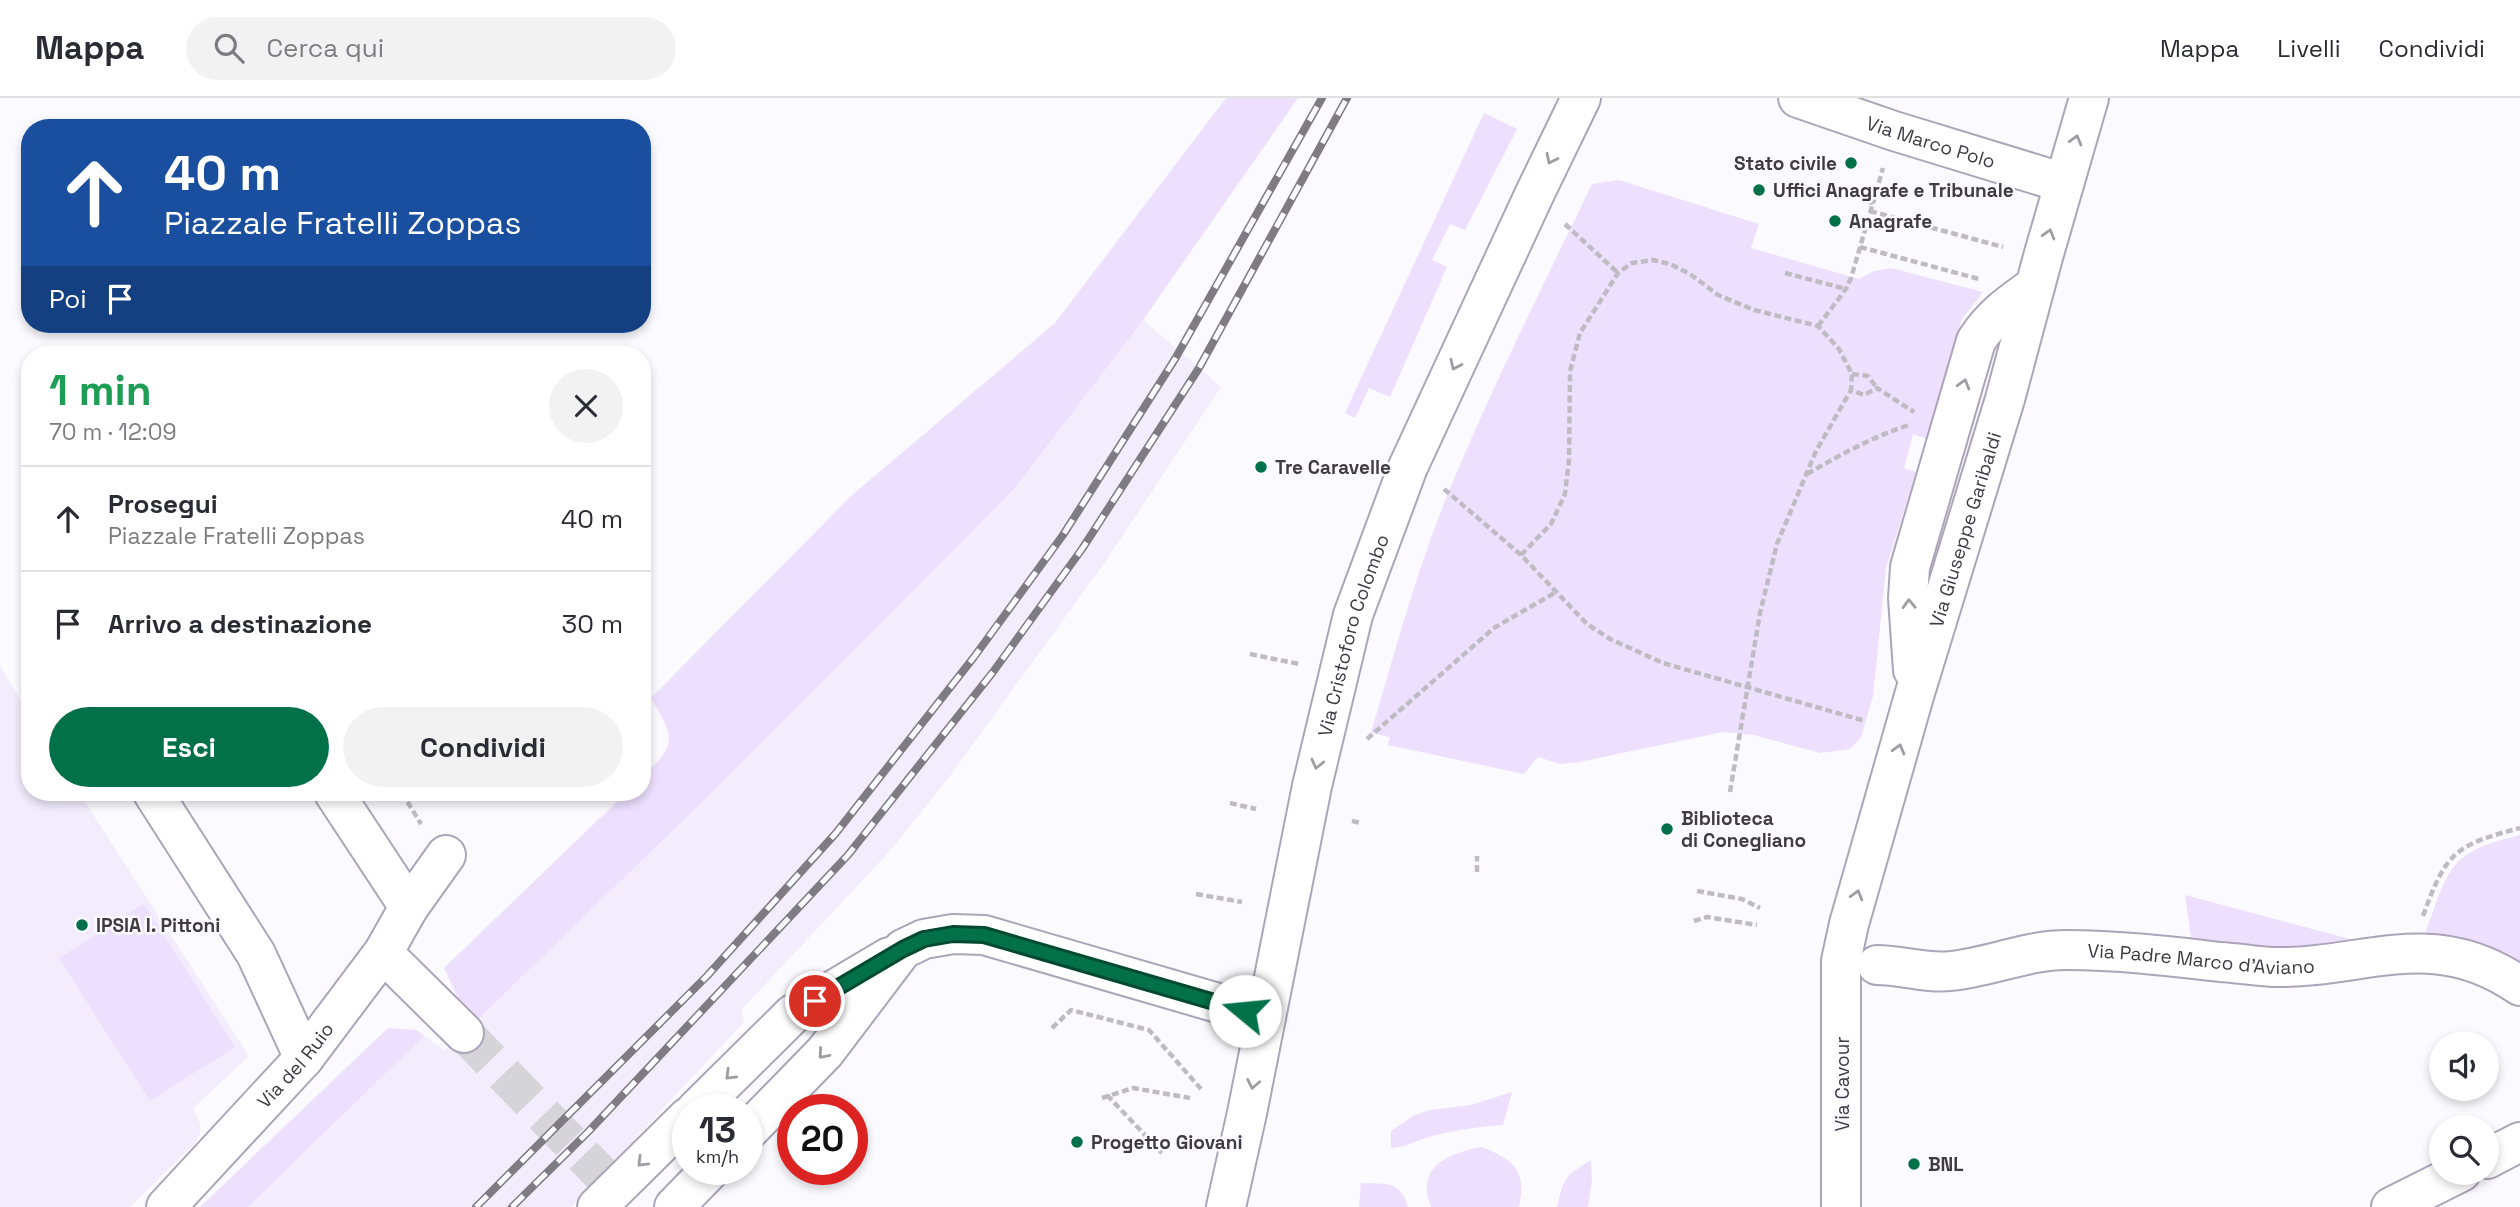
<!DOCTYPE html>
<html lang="it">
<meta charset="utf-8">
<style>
:root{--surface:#fff;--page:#f2f2f3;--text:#2b2b33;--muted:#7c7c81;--line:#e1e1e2;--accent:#02714a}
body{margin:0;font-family:"Space Grotesk",sans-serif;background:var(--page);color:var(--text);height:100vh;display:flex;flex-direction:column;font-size:26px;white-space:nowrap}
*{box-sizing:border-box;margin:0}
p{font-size:23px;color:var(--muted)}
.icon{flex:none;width:38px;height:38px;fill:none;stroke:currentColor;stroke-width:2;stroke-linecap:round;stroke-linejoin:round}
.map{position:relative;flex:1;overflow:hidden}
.details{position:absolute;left:21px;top:248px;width:630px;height:455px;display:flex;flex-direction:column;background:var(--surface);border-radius:28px;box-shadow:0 4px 10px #0003}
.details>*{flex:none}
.banner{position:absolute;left:21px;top:21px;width:630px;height:214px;border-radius:28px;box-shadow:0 4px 10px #0003;background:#1a4fa0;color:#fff;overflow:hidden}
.fabs{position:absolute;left:2429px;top:933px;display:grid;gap:14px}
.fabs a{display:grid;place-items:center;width:70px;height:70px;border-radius:50%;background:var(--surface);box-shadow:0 4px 10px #0003;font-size:35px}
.speed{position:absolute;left:672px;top:996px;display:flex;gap:14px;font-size:35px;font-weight:700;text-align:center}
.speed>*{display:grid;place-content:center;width:91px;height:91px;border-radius:50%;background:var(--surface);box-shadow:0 4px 10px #0003;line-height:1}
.speed small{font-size:18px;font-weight:400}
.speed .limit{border:10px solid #d22;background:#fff;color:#111}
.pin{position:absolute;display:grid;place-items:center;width:60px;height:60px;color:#fff;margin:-30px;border:4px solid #fff;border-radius:50%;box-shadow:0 2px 7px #0007}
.me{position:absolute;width:77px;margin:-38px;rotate:287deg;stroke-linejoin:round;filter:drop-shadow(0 0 5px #0008)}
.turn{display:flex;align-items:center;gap:24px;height:147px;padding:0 28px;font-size:32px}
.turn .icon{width:91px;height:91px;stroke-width:2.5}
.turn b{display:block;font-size:49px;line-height:60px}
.then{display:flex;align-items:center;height:66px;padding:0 28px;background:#0003;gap:14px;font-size:26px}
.round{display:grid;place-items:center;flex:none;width:74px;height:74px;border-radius:37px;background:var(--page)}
.head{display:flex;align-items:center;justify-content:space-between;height:119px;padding:0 28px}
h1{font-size:42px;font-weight:800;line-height:52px;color:#1e9e55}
.button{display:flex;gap:14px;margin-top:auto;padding:14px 28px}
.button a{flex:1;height:80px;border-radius:42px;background:var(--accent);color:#fff;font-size:28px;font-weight:800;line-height:80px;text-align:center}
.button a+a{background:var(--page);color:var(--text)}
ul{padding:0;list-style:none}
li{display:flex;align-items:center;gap:21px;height:105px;padding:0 28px;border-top:2px solid var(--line)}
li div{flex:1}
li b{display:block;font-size:26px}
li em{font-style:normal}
header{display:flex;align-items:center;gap:42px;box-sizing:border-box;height:98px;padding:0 35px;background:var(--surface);border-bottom:2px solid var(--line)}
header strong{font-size:33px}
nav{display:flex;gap:38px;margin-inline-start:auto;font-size:24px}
.search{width:490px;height:63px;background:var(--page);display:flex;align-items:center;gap:18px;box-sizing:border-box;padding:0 24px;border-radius:38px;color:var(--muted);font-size:26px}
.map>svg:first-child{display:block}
</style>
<header>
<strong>Mappa</strong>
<div class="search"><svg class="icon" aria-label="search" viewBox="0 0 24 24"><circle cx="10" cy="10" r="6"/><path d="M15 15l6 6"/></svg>Cerca qui</div>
<nav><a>Mappa</a><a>Livelli</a><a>Condividi</a></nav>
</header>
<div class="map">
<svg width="2520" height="1109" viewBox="0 0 2520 1109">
<rect width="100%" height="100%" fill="#fbfafe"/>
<g fill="#f2ecfd">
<polygon points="1143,222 1221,289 1105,464 950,678 889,754 742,911 744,924 571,1109 248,1109 424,938 445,952 729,678 1015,392"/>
<polygon points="0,568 30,617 30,695 79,695 249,958 193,1010 200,1026 200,1036 195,1045 130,1109 0,1109"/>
</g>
<g fill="#ece0fe">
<path d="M1226 0H1298L1143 222 1015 391 729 678 475 924 462 908 444 870 626 695H642V679C678 645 675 642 651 600L851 398 1055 225Z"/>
<polygon points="1484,15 1517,31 1465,132 1450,126 1432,162 1447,169 1390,299 1369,290 1355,320 1345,315"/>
<path d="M1619 82 1759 126 1751 150 1859 181 1874 173 1891 170 1983 194 1962 221 1927 341 1913 336 1904 370 1916 374 1886 470 1873 598 1861 639 1850 651 1820 655 1754 637 1723 634 1579 664 1560 666 1538 659 1524 676 1388 647 1390 639 1371 635C1396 550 1419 463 1454 381 1496 281 1545 184 1592 86Z"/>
<path d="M2520 737V864L2516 870 2424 839C2449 772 2445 755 2520 737Z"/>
<polygon points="2185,797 2376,848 2325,856 2192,846"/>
<polygon points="144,806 235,949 150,1003 59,860"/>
<polygon points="388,930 417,932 424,938 248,1109 200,1109"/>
<path d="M1512 994 1503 1027C1478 1029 1453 1032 1429 1039 1416 1043 1405 1049 1391 1050V1033L1413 1018 1430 1012 1471 1007Z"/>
<path d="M1481 1049C1513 1061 1527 1072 1519 1109H1431C1415 1068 1448 1056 1481 1049Z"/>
<path d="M1591 1062 1592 1082 1588 1109H1557C1564 1079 1565 1078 1591 1062Z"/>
<path d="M1361 1085C1385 1086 1401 1082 1408 1109H1359Z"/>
</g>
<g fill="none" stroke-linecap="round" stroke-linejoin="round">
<polyline stroke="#d5d4d9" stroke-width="38" stroke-dasharray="38 19" stroke-linecap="butt" points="464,935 602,1077"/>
<g stroke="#aca5b9" stroke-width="42">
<g id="minor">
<path id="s1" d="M1798 0 1894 33 2064 85"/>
<path d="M1913 572 1908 500 1910 469 1976 243C1992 218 2011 205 2035 188"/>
<polyline points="153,695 256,856 304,960"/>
<polyline points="334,695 409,809"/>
<polyline points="383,855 464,935"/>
<path id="s2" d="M1877 867C1902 867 1926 876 1951 873 1990 869 2027 852 2066 852 2117 852 2169 858 2220 864 2237 865 2255 868 2273 869 2365 871 2432 827 2520 888"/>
<polyline points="696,1012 793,916 889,859"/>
<polyline points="747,1034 825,954 903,851 924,841 953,836 984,837 1266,919"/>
<polyline points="2487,1061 2520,1044"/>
<path id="s3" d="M166 1109 304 960 383 855 409 809 446 757"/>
<polyline points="597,1109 688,1019"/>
<polyline points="674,1109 711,1071"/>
<path id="s4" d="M1226 1109 1247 1015 1312 688 1353 517 1408 369 1535 95 1581 0"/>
<path id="s5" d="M1841 1109V863L1849 826 1914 598 2005 301 2043 159 2089 0"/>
<polyline points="2391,1109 2461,1074"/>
</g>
</g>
<g stroke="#bebcc2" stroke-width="4.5" stroke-dasharray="7 3.5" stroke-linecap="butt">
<polyline points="1873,105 1883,70"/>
<polyline points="1870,113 2003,149"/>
<polyline points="1565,126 1618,175"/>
<polyline points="1860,149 1979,181"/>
<polyline points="1785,175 1846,191"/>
<polyline points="1818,228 1846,191 1851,180 1873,105 1864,102"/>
<polyline points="1852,276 1868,278 1877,290"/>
<path d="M1807 376C1840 357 1872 339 1909 327"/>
<polyline points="1444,391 1521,457 1587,526 1610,541 1663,565 1865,623"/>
<polyline points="1521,457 1551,426 1565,396 1569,362 1570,273 1580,235 1618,175 1632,165 1653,162 1670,166 1690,176 1718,197 1754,212 1818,228 1839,251 1852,276 1851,292 1864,297 1877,290 1914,314"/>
<polyline points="1250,556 1299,566"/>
<polyline points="1367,641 1494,530 1556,494"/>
<polyline points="1730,694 1760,515 1777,446 1816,353 1851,292"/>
<polyline points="402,695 421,726"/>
<polyline points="1230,705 1256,711"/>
<polyline points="1352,723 1361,725"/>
<polyline points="1477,774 1477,758"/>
<polyline points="1697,793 1742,801 1760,810"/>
<polyline points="1196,796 1242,804"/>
<path d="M2423 818C2446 754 2455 747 2520 730"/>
<polyline points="1694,823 1707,819 1757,827"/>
<polyline points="1052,930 1071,912 1149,932 1201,991"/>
<polyline points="1107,997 1162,1055"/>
<polyline points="1102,1000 1133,990 1190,1000"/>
</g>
<use href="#minor" stroke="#fff" stroke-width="38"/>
<g stroke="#7e7c82" stroke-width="8">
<g id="rail">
<polyline points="476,1109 707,878 836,735 974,559 1063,437 1175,261 1322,0"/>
<polyline points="512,1109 588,1034 848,757 993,574 1082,451 1199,270 1347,0"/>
</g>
</g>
<use href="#rail" stroke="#fbfafe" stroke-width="5" stroke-dasharray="16" stroke-linecap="butt"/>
</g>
<defs><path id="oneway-chevron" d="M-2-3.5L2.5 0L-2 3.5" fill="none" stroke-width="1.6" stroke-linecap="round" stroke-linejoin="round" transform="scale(1.75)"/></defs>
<g stroke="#9e9da1">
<use href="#oneway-chevron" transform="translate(2076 42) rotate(-74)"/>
<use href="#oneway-chevron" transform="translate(1551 61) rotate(116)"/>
<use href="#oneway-chevron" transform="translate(2049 136) rotate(-74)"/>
<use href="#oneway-chevron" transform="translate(1455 267) rotate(115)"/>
<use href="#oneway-chevron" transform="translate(1964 286) rotate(-74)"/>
<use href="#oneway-chevron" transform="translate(1909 506) rotate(-92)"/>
<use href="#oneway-chevron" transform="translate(1899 651) rotate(-74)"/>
<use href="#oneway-chevron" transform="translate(1317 666) rotate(103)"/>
<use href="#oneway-chevron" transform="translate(1857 797) rotate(-74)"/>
<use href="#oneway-chevron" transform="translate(823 956) rotate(131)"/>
<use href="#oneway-chevron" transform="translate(730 977) rotate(135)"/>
<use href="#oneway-chevron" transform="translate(1253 986) rotate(101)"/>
<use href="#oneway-chevron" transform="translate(642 1064) rotate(135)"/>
</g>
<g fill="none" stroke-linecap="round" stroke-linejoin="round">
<g stroke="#014930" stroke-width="18">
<polyline id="route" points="815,903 903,851 924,841 953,836 984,837 1245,913"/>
</g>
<use href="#route" stroke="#02714a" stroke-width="12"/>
</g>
<g fill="#02714a" stroke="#fbfafe" stroke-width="2.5">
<circle cx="1851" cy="65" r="7"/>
<circle cx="1759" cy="92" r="7"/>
<circle cx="1835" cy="123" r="7"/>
<circle cx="1261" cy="369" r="7"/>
<circle cx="1667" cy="731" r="7"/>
<circle cx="82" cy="827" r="7"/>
<circle cx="1077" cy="1044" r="7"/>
<circle cx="1914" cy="1066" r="7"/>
</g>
<g text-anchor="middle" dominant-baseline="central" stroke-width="5" stroke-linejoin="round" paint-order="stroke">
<g font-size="19" fill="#3e3b43" stroke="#fbfafe">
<text stroke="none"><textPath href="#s1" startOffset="140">Via Marco Polo</textPath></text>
<text stroke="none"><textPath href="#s5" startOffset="695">Via Giuseppe Garibaldi</textPath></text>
<text stroke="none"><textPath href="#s4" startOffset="586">Via Cristoforo Colombo</textPath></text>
<text stroke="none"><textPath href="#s2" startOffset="327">Via Padre Marco d'Aviano</textPath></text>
<text stroke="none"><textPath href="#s3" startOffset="192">Via del Ruio</textPath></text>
<text transform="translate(1842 986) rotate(-90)">Via Cavour</text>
</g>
<g font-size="19" font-weight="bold" fill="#3e3b43" stroke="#fbfafe" text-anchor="start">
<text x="1837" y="65" text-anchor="end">Stato civile</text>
<text x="1773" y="92">Uffici Anagrafe e Tribunale</text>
<text x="1849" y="123">Anagrafe</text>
<text x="1275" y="369">Tre Caravelle</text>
<text x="1681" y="720">Biblioteca<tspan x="1681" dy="22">di Conegliano</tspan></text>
<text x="96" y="827">IPSIA I. Pittoni</text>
<text x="1091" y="1044">Progetto Giovani</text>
<text x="1928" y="1066">BNL</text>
</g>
</g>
</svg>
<div class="fabs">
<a><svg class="icon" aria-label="sound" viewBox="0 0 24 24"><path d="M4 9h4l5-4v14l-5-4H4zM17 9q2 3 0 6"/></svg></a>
<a><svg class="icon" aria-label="search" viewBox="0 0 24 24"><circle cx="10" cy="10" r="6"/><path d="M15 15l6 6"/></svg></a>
</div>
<div class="speed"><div>13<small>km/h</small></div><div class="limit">20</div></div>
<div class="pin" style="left:815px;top:903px;background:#d93025"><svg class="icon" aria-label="arrive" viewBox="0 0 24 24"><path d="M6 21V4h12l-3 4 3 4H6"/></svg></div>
<svg class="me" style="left:1245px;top:913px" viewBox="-20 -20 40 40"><circle r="19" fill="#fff"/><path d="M0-13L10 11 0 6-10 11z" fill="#02714a"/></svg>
<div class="banner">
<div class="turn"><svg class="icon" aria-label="ahead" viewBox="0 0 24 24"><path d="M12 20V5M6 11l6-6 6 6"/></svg><div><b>40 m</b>Piazzale Fratelli Zoppas</div></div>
<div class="then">Poi<svg class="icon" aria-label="arrive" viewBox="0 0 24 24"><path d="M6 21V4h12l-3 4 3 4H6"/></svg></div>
</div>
<section class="details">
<div class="head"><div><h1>1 min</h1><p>70 m · 12:09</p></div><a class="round"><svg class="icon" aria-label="close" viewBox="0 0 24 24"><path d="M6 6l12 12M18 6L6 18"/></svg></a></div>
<ul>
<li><svg class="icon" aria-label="ahead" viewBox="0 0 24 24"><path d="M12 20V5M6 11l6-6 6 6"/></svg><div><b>Prosegui</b><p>Piazzale Fratelli Zoppas</p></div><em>40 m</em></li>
<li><svg class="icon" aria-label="arrive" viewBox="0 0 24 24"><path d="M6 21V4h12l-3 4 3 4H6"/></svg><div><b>Arrivo a destinazione</b></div><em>30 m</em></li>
</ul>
<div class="button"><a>Esci</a><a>Condividi</a></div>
</section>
</div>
